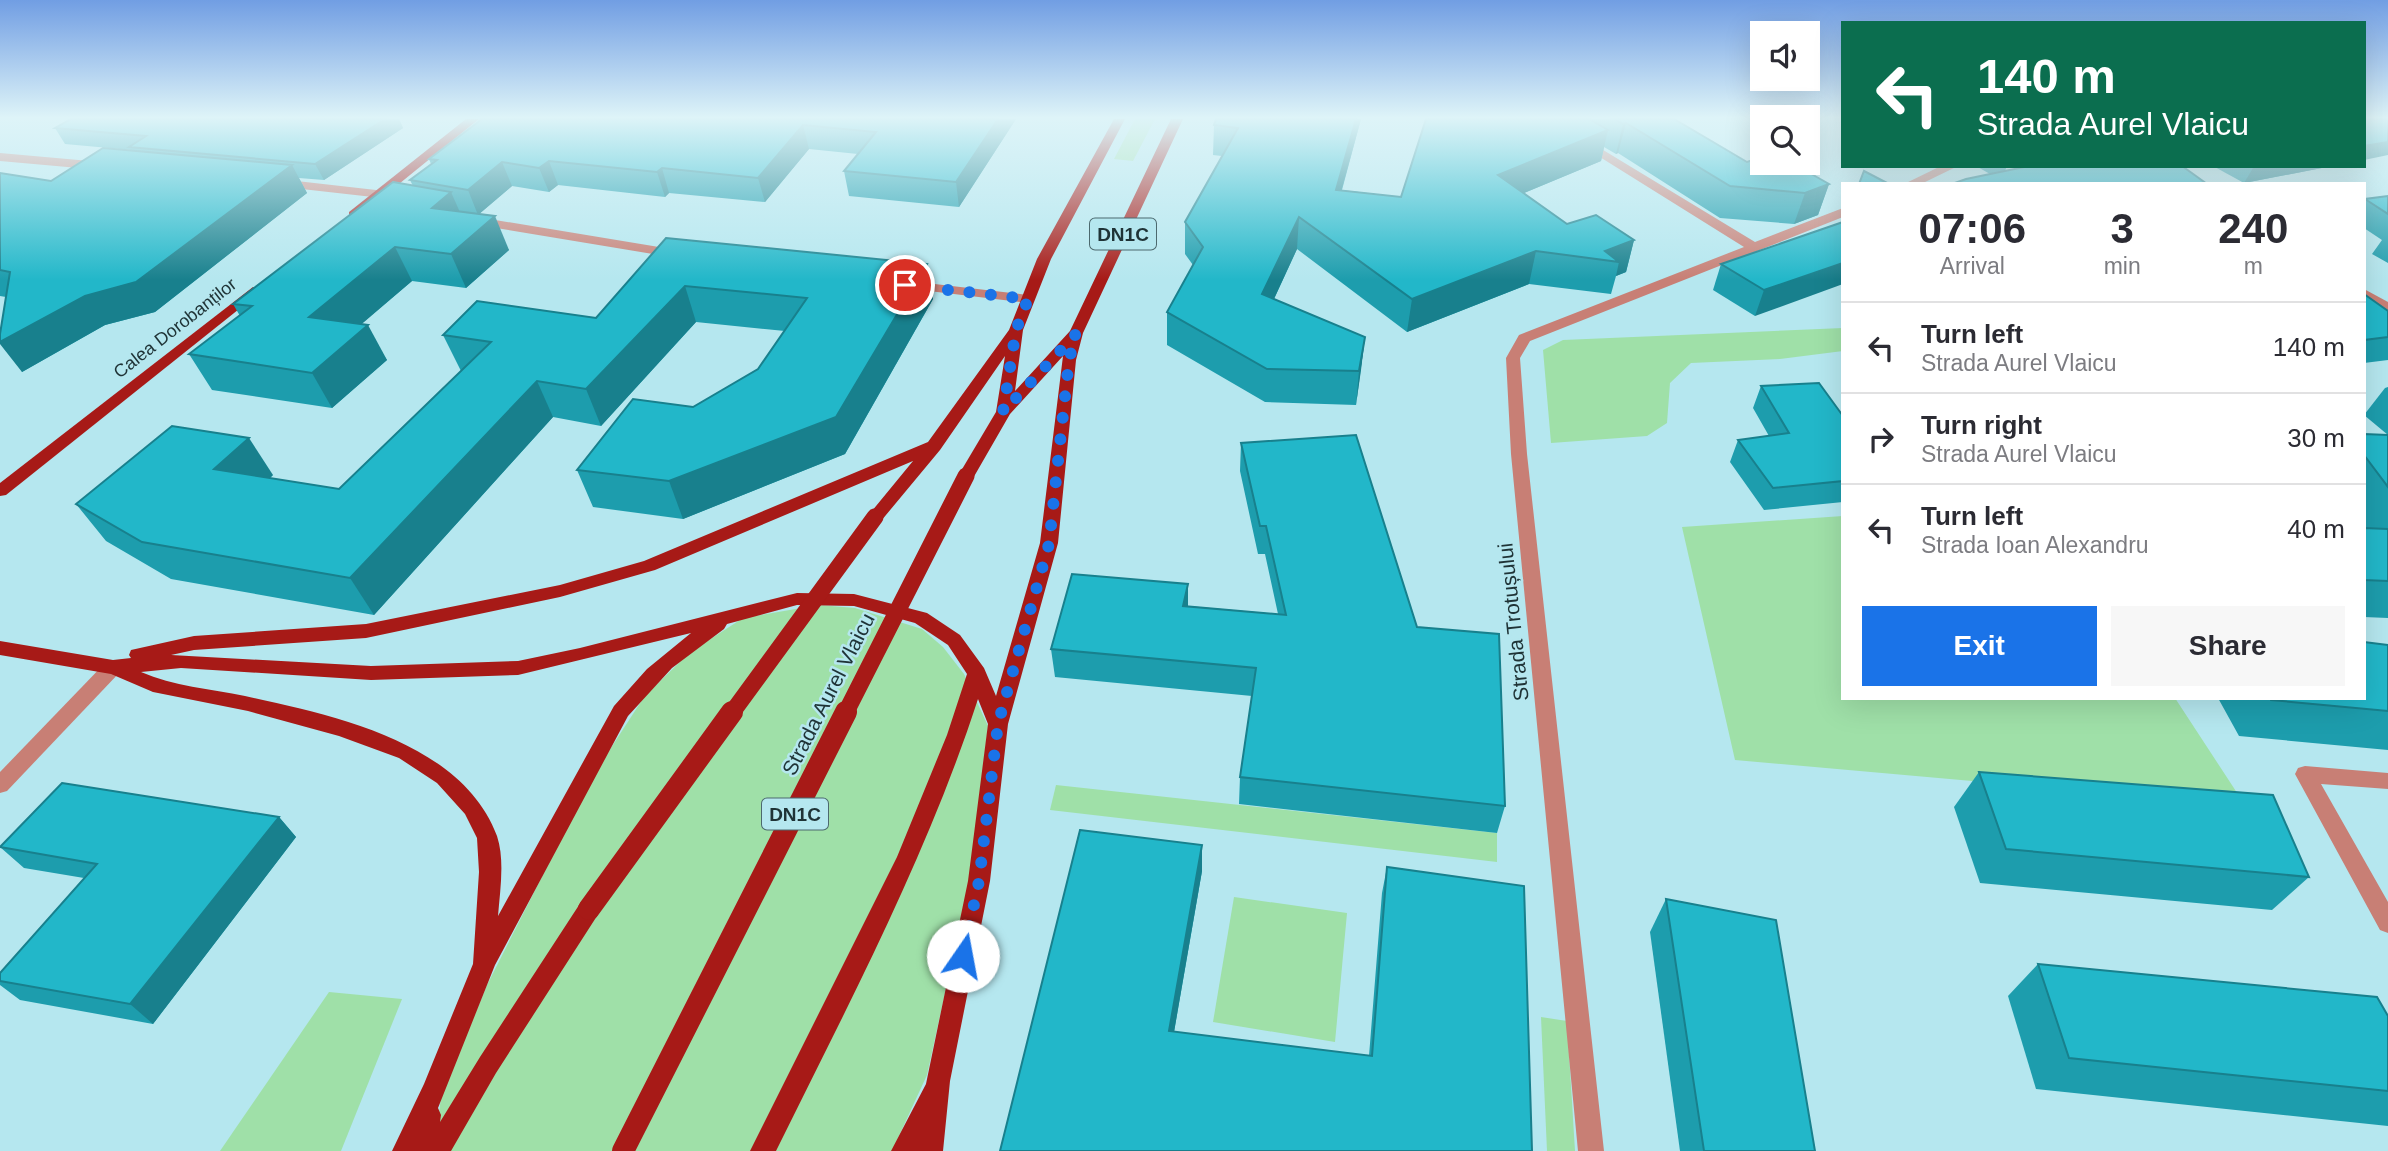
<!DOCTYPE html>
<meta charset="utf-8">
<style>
:root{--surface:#fff;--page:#f7f7f7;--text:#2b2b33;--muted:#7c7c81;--line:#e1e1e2;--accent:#1a73e8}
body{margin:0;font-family:Helvetica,sans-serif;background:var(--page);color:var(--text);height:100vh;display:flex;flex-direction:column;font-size:26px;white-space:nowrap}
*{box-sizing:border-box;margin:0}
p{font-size:23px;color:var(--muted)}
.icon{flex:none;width:38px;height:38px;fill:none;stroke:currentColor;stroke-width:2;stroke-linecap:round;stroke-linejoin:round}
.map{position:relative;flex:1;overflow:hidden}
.side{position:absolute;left:1841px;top:182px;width:525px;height:518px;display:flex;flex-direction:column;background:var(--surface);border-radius:0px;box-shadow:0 7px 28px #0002}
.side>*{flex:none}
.top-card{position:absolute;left:1841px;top:21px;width:525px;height:147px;border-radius:0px;box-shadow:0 7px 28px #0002;background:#0b6e4f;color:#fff;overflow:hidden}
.controls{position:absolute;left:1750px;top:21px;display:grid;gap:14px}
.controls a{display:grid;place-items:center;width:70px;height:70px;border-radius:0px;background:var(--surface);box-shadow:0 7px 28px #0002;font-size:35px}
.pin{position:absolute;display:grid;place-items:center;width:60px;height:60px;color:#fff;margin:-30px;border:4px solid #fff;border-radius:50%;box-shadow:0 2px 7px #0007}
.me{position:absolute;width:77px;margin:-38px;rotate:12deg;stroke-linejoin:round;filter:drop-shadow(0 0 5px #0008)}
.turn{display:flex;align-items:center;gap:24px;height:147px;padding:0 21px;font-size:32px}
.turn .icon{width:91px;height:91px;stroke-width:2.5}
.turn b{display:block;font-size:49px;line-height:60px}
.eta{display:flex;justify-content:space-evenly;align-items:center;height:119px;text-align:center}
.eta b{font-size:42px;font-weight:700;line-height:49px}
.cta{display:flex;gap:14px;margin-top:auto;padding:14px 21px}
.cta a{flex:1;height:80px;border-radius:0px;background:var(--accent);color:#fff;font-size:28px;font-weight:700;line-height:80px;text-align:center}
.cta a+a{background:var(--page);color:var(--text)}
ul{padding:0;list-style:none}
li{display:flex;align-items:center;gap:21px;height:91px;padding:0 21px;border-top:2px solid var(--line)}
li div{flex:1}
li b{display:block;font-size:26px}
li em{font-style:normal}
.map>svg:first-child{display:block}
</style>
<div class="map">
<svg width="2388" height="1151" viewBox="0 0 2388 1151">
<rect width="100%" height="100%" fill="#b5e7ef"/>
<g fill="#9fe0a8">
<polygon points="1135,119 1155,119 1133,161 1114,159"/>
<polygon points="1843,328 1843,351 1780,359 1691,363 1670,383 1667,423 1647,436 1551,443 1543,350 1563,340"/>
<polygon points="1843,516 1843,698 2175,698 2245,805 1735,760 1682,527"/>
<polygon points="819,605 855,608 922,629 943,647 964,674 988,726 969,883 927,1075 892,1151 435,1151 441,1096 487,985 594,774 644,697 689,653 743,618"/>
<polygon points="1056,785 1497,833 1497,862 1050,810"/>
<polygon points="1234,897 1347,913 1335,1042 1213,1022"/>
<polygon points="329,992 402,999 341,1151 220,1151"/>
<polygon points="1541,1017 1567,1021 1575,1151 1547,1151"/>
</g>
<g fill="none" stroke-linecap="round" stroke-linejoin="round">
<g fill="#c87f75" fill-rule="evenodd">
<polygon points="1539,119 1552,119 1755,242 1843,208 1843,217 1530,341 1520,358 1527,454 1604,1151 1578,1151 1511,454 1506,358 1519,335 1744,247"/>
<polygon points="0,153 101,162 107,166 101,170 0,161"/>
<polygon points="1941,166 1958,166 1921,184 1904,184"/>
<polygon points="279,179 376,190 398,202 392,206 373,197 275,186 273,183"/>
<polygon points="477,217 677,250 684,254 677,258 472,224 471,221"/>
<polygon points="909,281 1028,295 1035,299 1028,303 904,288 902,285"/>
<polygon points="2364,289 2388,302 2388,312 2364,299"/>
<polygon points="113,660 120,662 122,667 120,672 7,791 0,793 0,772 106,662"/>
<polygon points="2305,766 2388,773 2388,789 2321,784 2388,902 2388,933 2380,930 2295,774 2298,768"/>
</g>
<g fill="#a71a17" fill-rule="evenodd">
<polygon points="466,119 479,119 357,218 349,218 349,212"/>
<path d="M1114 119H1125L1051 259 1023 330 1015 391 1070 331 1171 119H1183L1083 333 1076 360 1058 543 1008 724 990 881 950 1081 943 1151H891L926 1084 968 881 988 724 978 699C927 856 849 1003 776 1151H750L897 857 947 735 967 674 948 645 915 623 854 606 797 605 727 624 724 629 672 668 628 716 495 965 438 1108 441 1115 440 1122 480 1057 581 902 589 899 597 902 600 909 597 916 496 1073 451 1151H392L424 1084 473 964 479 872 477 838 465 814 437 783 399 758 339 736 248 711 153 692 111 674 0 655V641L113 660 131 658 129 655 131 650 194 636 366 624 560 585 644 561 928 442 1009 330 1037 259ZM1005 356 996 412 958 476 960 480H972L1010 414 1063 356 1040 543 996 696 984 668 960 635 927 613 854 594 797 593 580 648 518 661 371 666 171 655 194 650 366 638 560 597 655 570 913 461 867 517 875 523 881 521 940 450ZM691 633 647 669 614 706 498 916C500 891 505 860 497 836 462 742 333 715 245 696 211 689 173 686 141 672L181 668 371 680 518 675Z"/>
<polygon points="253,287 260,291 258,294 6,495 0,496 0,483"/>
</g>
<g stroke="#a71a17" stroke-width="17">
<polyline points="731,714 875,517"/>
<polyline points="845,714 966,476"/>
</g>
<g stroke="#a71a17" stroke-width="22">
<polyline points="589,909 732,712"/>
<polyline points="623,1151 846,712"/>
</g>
</g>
<g fill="#1d9dad">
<polygon points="71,119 399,119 403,128 324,180 299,178 307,193 155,312 105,325 22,372 6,297 0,296 0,173 51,181 131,150 65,144 55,128"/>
<polygon points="482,119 1016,119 959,207 849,196 844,171 858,154 809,149 765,202 669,193 665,197 558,185 549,192 512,186 479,214 509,250 466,288 412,281 361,324 387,360 332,408 212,390 189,354 240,316 233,304 413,186 410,180 431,164 429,159"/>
<polygon points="1361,119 1342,190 1401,197 1426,119 1674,119 1747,162 1829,184 1818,215 1794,224 1720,218 1618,153 1616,154 1604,147 1601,161 1524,193 1567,224 1634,240 1626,272 1616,276 1611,294 1529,284 1407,332 1297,249 1274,299 1365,337 1356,405 1265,402 1167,345 1167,312 1193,265 1185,254 1185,222 1222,156 1213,155 1214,125"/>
<polygon points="1976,166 2007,166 2005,171 1990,174"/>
<polygon points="2213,166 2332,166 2244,183"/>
<polygon points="2388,196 2388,263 2372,254 2382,240 2364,228 2365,199"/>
<polygon points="1843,222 1755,316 1713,290 1721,264"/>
<polygon points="666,238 927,264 933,299 845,454 683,519 593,507 577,470 693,407 758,369 785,331 696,322 601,426 553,417 374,615 171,579 106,541 76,504 273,475 270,478 339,489 461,371 443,335 596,318"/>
<polygon points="2364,294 2388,311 2388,360 2364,363"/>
<polygon points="1761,386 1843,416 1843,502 1764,510 1730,462 1738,440 1769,436 1753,408"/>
<polygon points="2388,387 2388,435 2364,415 2385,388"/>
<polygon points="2364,434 2388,435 2388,618 2364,617"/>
<polygon points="1241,443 1417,627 1505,806 1497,833 1239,804 1240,777 1252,696 1055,677 1051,649 1188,606 1278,614 1265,554 1258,554 1240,471"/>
<polygon points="2388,645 2388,750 2239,736 2218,698 2364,698"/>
<polygon points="1979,772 2309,877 2272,910 1980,883 1954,807"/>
<polygon points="279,817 296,837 153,1024 20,1000 0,985 0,973 84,878 24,868 0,847"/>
<polygon points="1202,845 1202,871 1174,1032 1369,1056 1382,893 1387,867 1532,1151 1000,1151"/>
<polygon points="1666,899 1815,1151 1680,1151 1650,932"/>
<polygon points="2038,964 2388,1016 2388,1126 2036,1089 2008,996"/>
</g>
<g fill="#18808d">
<polygon points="385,119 399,119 403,128 324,180 315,164"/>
<polygon points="998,119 1016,119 959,207 956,182"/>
<polygon points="1356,119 1361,119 1333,221 1336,190"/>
<polygon points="1626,123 1618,153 1616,154 1623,124"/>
<polygon points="803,125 809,149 765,202 758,178"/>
<polygon points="1608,130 1601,161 1493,206 1498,175"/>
<polygon points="2388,142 2388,155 2364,160 2364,146"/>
<polygon points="549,161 558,185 549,192 539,168"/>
<polygon points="502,162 512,186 478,215 468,190"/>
<polygon points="292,165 307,193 155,312 105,325 22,372 0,344 0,342"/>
<polygon points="2261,166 2332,166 2244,183 2253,168"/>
<polygon points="662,168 669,193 665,197 657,172"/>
<polygon points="1829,184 1818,215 1794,224 1805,193"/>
<polygon points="451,192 466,226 432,208"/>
<polygon points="495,216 509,250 466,288 451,254"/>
<polygon points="1299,217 1297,249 1261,327 1262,294"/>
<polygon points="1634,240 1626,272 1616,276 1619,262 1605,251"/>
<polygon points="395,247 412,281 329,352 309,317"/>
<polygon points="1536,251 1529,284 1407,332 1412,299"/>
<polygon points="1843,263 1843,284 1755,316 1764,290"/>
<polygon points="927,264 933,299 845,454 683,519 669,481"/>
<polygon points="685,286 696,322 601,426 586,389"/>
<polygon points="368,325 387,360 332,408 312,373"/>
<polygon points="1365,337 1361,370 1356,405 1359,371"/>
<polygon points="537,381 553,417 374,615 350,578"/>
<polygon points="249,438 273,475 239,506 214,469"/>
<polygon points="1188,584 1188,612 1183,606"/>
<polygon points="279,817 296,837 153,1024 130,1004"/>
<polygon points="1202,845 1202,871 1170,1055 1169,1031"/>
</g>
<g fill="#22b7c9" stroke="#18808d" stroke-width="2">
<polygon points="71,119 385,119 315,164 129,147 146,136 55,128"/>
<polygon points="482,119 998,119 956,182 844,171 876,132 803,125 758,178 662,168 657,172 549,161 539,168 502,162 468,190 410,180 437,160 429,159"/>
<polygon points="1216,119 1356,119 1336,190 1401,197 1426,119 1589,119 1608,130 1498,175 1567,224 1596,215 1634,240 1605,251 1619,262 1536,251 1412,299 1299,217 1262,294 1365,337 1359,371 1267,369 1167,312 1203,247 1185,222 1238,128 1214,125"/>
<polygon points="1614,119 1674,119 1747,162 1762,157 1762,163 1792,163 1829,184 1805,193 1730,186 1626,123 1623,124"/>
<polygon points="2364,119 2388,119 2388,142 2364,146"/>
<polygon points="103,148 292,165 136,282 85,296 0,342 0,334 10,272 0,270 0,173 51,181"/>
<polygon points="2029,166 2182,166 2207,184 1952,184 1966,179"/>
<polygon points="1864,171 1889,184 1859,184"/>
<polygon points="393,182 451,192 432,208 495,216 451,254 395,247 309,317 368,325 312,373 189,354 252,306 233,304"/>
<polygon points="2388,196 2388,214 2365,199"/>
<polygon points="1843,222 1843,263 1764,290 1721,264"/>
<polygon points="666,238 927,264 836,417 669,481 577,470 633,399 693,407 758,369 807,298 685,286 586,389 537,381 350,578 142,542 76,504 172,426 249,438 214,469 339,489 491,342 443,335 477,301 596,318"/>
<polygon points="2364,294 2388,311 2388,337 2364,340"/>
<polygon points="1819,383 1843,416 1843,481 1773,488 1738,440 1789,433 1761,386"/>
<polygon points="2364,434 2388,435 2388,487 2364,455"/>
<polygon points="1356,435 1417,627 1499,634 1505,806 1240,777 1256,668 1051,649 1072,574 1188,584 1183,606 1286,615 1266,526 1260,526 1241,443"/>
<polygon points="2364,528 2388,529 2388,581 2364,580"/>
<polygon points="2364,642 2388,645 2388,711 2271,700 2270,698 2364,698"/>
<polygon points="1979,772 2273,795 2309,877 2006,849"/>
<polygon points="62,783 279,817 130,1004 0,981 0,973 97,864 0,847"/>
<polygon points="1080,830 1202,845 1169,1031 1372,1056 1387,867 1524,886 1532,1151 1000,1151"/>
<polygon points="1666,899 1776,920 1815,1151 1704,1151"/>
<polygon points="2038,964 2377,997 2388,1016 2388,1091 2069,1058"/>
</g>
<linearGradient id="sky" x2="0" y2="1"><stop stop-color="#719ee3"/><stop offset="0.42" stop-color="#def4f8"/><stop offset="1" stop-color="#def4f8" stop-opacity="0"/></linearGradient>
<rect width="2388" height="280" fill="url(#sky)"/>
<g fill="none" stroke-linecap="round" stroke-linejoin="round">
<polyline stroke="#1a73e8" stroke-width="12" stroke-dasharray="0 21.6" points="905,285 1028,299 1016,330 1003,412 1076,334 1069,360 1049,544 998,724 979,881 963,956"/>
</g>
<g text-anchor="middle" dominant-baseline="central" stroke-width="5" stroke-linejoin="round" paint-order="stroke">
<g font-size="18" fill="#1f3336" stroke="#b5e7ef">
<text transform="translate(175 328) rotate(-38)">Calea Dorobanților</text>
</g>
<g fill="#b5e7ef" stroke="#4c696e" stroke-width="2">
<rect x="1090" y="218.5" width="66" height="31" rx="5"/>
<rect x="762" y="798.5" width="66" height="31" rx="5"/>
</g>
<g font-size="19" font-weight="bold" fill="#1f3336">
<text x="1123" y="234">DN1C</text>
<text x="795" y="814">DN1C</text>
</g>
<g font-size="21" fill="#1f3336" stroke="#b5e7ef">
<text transform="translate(1513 622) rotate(-96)">Strada Trotușului</text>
<text transform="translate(828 694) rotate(-63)">Strada Aurel Vlaicu</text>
</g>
</g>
</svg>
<div class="controls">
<a><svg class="icon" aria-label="sound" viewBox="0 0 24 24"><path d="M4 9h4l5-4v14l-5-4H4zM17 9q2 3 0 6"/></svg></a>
<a><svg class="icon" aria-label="search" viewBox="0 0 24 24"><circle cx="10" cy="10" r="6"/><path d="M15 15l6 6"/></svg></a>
</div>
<div class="pin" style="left:905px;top:285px;background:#d93025"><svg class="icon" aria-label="arrive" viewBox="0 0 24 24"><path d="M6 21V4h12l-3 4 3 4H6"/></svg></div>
<svg class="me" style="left:963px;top:956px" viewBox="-20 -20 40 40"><circle r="19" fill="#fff"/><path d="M0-13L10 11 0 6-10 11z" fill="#1a73e8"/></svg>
<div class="top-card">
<div class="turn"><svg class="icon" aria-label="left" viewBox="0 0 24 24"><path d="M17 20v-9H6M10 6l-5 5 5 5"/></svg><div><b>140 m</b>Strada Aurel Vlaicu</div></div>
</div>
<section class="side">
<div class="eta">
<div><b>07:06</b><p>Arrival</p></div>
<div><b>3</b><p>min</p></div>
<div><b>240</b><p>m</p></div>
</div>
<ul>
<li><svg class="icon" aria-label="left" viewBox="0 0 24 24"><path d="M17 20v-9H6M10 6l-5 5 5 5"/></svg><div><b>Turn left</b><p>Strada Aurel Vlaicu</p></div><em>140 m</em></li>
<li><svg class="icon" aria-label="right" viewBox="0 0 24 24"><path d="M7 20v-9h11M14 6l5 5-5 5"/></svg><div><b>Turn right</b><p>Strada Aurel Vlaicu</p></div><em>30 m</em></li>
<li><svg class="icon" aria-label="left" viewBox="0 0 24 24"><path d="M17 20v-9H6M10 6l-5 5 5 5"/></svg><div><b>Turn left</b><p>Strada Ioan Alexandru</p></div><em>40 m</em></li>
</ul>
<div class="cta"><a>Exit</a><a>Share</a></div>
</section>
</div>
